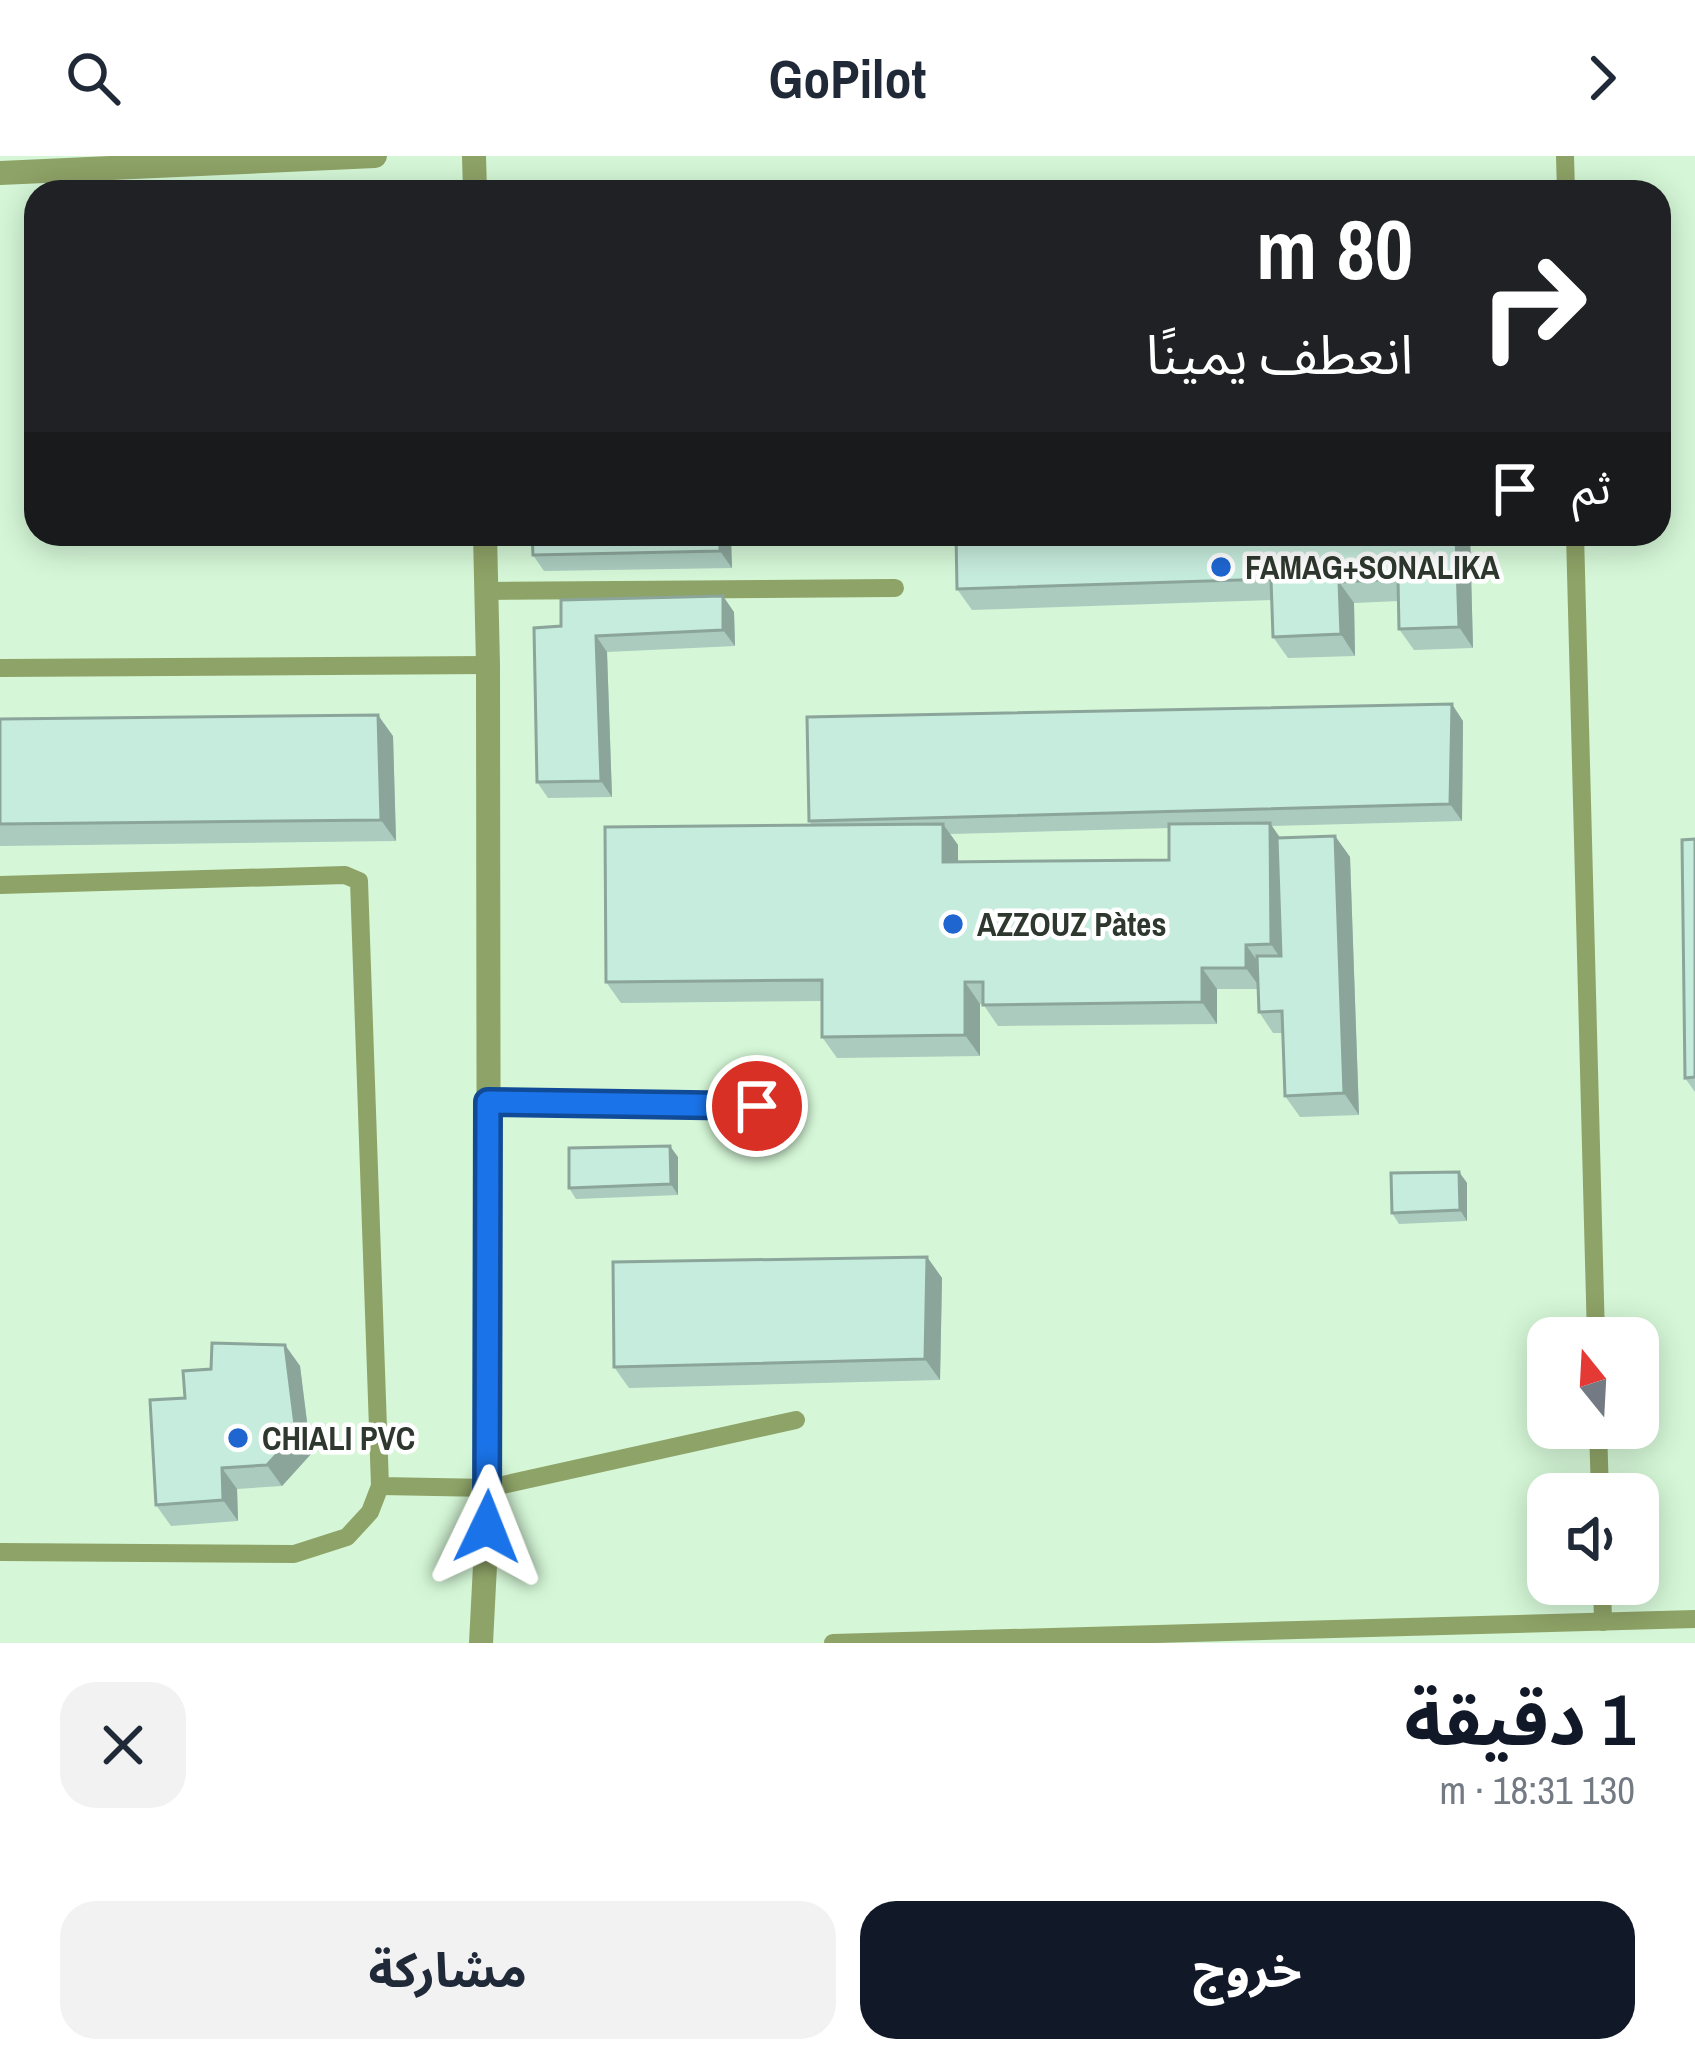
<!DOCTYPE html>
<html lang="ar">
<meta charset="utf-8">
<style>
:root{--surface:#fff;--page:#f2f2f3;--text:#1f2937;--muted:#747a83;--accent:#111827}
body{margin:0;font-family:"Archivo Narrow","Noto Sans Arabic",sans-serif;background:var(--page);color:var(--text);direction:rtl;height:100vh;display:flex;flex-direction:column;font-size:45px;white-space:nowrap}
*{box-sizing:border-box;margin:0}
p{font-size:39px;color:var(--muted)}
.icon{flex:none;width:66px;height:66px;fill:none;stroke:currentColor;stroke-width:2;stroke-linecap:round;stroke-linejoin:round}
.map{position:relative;height:1487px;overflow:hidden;direction:ltr}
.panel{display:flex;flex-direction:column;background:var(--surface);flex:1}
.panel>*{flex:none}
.banner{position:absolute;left:24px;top:24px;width:1647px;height:366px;border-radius:36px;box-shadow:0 6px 30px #0003;direction:rtl;background:#202124;color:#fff;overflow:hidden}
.needle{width:78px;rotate:342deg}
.fabs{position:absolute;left:1527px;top:1161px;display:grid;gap:24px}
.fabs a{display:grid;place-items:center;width:132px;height:132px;border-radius:24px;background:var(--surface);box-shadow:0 6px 30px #0003;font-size:60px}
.pin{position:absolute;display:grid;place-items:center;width:102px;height:102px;color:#fff;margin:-51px;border:6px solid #fff;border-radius:50%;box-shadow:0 3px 12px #0007}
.me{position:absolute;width:132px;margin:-66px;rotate:2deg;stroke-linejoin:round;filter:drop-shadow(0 0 9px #0008)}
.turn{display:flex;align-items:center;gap:42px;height:252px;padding:0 60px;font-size:54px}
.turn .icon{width:156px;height:156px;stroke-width:2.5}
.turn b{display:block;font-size:84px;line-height:102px}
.then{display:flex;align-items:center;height:114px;padding:0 60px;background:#0003;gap:24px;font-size:45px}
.round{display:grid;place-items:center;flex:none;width:126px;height:126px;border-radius:36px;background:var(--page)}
.head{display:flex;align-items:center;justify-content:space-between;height:204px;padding:0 60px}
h1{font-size:72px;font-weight:700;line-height:90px;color:var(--accent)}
.cta{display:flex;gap:24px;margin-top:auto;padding:24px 60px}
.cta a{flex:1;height:138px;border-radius:36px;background:var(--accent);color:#fff;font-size:48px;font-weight:700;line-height:138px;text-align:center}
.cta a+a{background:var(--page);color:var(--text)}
header{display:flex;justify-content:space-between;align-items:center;height:156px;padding:0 60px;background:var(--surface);font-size:54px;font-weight:700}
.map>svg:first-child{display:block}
</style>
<header><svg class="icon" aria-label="forward" viewBox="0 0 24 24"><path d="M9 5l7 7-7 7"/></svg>GoPilot<svg class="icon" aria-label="search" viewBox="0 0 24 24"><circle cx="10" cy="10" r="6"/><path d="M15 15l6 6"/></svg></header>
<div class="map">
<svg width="1695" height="1487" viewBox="0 0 1695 1487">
<rect width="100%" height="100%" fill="#e3ffe5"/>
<path fill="#d5f7d7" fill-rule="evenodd" d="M0 0H1695V1487H0ZM36 36H1659V378H36ZM1548 1182H1638V1272H1548ZM1548 1338H1638V1428H1548Z"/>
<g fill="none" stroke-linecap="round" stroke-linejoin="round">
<g stroke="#8ea367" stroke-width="18">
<polyline points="1565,0 1566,36"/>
<polyline points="1575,378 1596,1182"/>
<polyline points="486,435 895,432"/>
<polyline points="0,512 488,509"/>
<polyline points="0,729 345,719 359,725 380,1330 489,1332 796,1264"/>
<polyline points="488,946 757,950"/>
<polyline points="1598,1272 1600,1338"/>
<polyline points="0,1396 294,1398 347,1381 370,1356 380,1330"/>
<polyline points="1602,1428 1603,1466"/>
<polyline points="833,1487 1695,1463"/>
</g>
<g stroke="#8ea367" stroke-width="24">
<polyline points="474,0 475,36"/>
<polyline points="0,17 375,0"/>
<polyline points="481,1487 489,1332 488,509 485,378"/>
</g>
</g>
<g fill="#aacbbe" fill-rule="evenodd">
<polygon points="532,378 728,378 731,383 732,412 544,415 533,399"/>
<polygon points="956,378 1470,378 1473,492 1414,494 1399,473 1399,445 1354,447 1355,500 1288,502 1273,481 1272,444 972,454 957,433"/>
<polygon points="734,456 735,490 607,496 612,641 548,642 537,626 534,472"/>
<polygon points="0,563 393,580 396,685 0,690"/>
<path d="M1463 565 1462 665 1271 670 1280 682 1335 680 1350 701 1359 959 1300 961 1285 940 1283 877H1273L1259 856 1258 833H1217V868L998 870 983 848H980V900L837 902 822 881V845L621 847 606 826 812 669 809 665ZM1169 672V704L958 706V689L950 678Z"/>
<polygon points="1695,683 1695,936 1685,922"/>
<polygon points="678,1001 678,1039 576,1043 569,1032"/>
<polygon points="1459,1016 1467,1027 1467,1065 1399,1068 1392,1057"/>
<polygon points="927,1101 942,1122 940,1224 629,1232 614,1211"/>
<polygon points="285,1189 300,1210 311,1298 282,1330 237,1333 238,1365 171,1370 156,1349 185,1242 211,1213"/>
</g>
<g fill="#8ba59b">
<polygon points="720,378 728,378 731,383 732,412 720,395"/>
<polygon points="1456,378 1470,378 1473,492 1459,471"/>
<polygon points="1339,426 1354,447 1355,500 1341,478"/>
<polygon points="723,440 734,456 735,490 723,474"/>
<polygon points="596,480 607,496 612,641 601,625"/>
<polygon points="1452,548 1463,565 1462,665 1450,648"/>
<polygon points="378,559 393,580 396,685 381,664"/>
<polygon points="1270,667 1285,689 1285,809 1271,788"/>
<polygon points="943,668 958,689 958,727 943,706"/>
<polygon points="1335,680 1350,701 1359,959 1344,937"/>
<polygon points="1246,789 1261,810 1261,833 1246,812"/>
<polygon points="1202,812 1217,833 1217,868 1202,846"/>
<polygon points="965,826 980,848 980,900 965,879"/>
<polygon points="670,990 678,1001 678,1039 671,1028"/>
<polygon points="1459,1016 1467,1027 1467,1065 1460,1054"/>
<polygon points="927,1101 942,1122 940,1224 925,1203"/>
<polygon points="285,1189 300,1210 311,1298 282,1330 267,1309"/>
<polygon points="222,1312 237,1333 238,1365 223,1344"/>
</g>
<g fill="#c6ecdd" stroke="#8ba59b" stroke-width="3">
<polygon points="532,378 720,378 720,395 533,399"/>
<polygon points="956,378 1456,378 1459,471 1399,473 1398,423 1339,426 1341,478 1273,481 1271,423 957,433"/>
<polygon points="723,440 723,474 596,480 601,625 537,626 534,472 561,470 561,444"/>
<polygon points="1452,548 1450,648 809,665 807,561"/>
<polygon points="378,559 381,664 0,668 0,563"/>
<polygon points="1270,667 1271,788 1246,789 1246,812 1202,812 1202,846 983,849 983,826 965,826 965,879 822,881 822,824 606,826 605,671 943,668 943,706 1169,704 1169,668"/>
<polygon points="1335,680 1344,937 1285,940 1282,855 1259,856 1257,800 1281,800 1277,682"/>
<polygon points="1695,683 1695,921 1685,922 1682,684"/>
<polygon points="670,990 671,1028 569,1032 569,992"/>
<polygon points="1459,1016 1460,1054 1392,1057 1391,1017"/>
<polygon points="927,1101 925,1203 614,1211 613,1106"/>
<polygon points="212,1187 285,1189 296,1277 267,1309 222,1312 223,1344 156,1349 150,1244 185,1242 183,1215 211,1213"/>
</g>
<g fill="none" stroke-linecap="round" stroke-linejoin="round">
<g stroke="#114b97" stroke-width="30">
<polyline id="route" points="487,1371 488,946 757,950"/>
</g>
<use href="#route" stroke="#1a73e8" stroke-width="21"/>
</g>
<g fill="#1f66d1" stroke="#fff" stroke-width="4.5">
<circle cx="1221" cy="411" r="12"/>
<circle cx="953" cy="768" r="12"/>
<circle cx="238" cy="1282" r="12"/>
</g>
<g text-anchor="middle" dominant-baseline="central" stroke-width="9" stroke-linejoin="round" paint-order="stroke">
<g font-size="33" font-weight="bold" fill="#2e382e" stroke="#fff" text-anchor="start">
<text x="1245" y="411">FAMAG+SONALIKA</text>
<text x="977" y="768">AZZOUZ Pàtes</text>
<text x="262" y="1282">CHIALI PVC</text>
</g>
</g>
</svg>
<div class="fabs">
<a><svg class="needle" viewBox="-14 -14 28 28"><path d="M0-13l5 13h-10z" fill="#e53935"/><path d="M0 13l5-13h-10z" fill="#747a83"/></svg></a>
<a><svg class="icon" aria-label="sound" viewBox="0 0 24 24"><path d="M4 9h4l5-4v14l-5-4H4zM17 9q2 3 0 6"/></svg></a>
</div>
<div class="pin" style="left:757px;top:950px;background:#d93025"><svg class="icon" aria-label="arrive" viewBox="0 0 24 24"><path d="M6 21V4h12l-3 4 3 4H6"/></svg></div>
<svg class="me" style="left:487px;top:1371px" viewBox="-20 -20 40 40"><path d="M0-17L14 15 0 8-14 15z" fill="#1a73e8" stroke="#fff" stroke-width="4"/></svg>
<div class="banner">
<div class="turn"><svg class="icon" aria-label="right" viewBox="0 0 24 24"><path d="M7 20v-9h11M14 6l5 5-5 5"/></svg><div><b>80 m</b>انعطف يمينًا</div></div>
<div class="then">ثم<svg class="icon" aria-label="arrive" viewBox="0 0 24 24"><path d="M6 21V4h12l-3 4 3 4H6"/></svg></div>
</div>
</div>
<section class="panel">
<div class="head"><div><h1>1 دقيقة</h1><p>130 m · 18:31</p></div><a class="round"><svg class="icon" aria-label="close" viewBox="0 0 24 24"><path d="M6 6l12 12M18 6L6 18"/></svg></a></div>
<div class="cta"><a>خروج</a><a>مشاركة</a></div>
</section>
